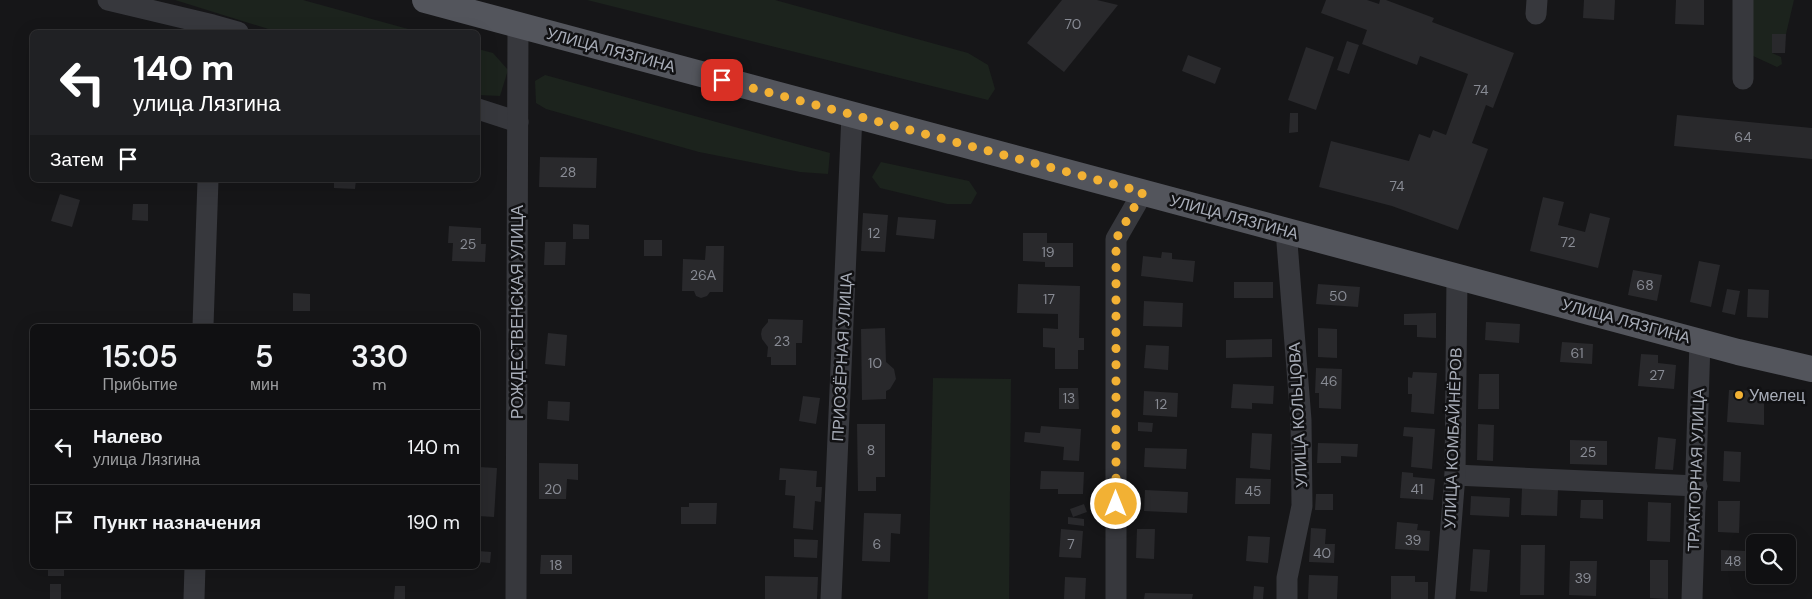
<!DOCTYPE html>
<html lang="ru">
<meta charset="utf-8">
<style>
:root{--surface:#101012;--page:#1e1e20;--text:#f1f3f6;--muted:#9c9d9f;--line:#303032}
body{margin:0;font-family:"DM Sans",sans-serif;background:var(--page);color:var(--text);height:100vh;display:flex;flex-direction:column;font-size:19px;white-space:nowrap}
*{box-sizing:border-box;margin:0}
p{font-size:16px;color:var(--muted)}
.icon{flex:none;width:28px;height:28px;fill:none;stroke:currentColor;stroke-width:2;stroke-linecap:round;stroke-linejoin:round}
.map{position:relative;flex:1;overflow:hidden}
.sheet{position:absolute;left:30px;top:324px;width:450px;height:245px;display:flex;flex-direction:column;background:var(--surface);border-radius:8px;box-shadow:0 5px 20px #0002,0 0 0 1px var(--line)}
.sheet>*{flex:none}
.banner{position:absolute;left:30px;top:30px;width:450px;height:152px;border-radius:8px;box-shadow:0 5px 20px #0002,0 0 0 1px var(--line);background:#202124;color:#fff;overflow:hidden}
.tools{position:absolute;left:1746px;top:534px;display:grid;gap:10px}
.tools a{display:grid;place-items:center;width:50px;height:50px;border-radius:8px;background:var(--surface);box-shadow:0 5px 20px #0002,0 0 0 1px var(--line);font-size:25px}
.pin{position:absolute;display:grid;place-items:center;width:42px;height:42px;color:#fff;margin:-21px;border-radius:10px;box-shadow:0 2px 8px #0006}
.me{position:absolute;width:55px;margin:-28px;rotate:0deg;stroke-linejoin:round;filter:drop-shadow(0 0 4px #0008)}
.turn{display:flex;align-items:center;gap:18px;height:105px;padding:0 20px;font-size:22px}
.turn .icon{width:65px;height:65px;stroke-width:2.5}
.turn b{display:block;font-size:35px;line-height:42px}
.then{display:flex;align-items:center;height:48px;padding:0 20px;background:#0003;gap:10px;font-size:19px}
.eta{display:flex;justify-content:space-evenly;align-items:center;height:85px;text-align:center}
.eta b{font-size:30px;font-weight:600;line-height:35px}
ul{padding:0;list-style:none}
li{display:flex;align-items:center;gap:15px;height:75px;padding:0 20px;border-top:1px solid var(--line)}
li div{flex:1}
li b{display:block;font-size:19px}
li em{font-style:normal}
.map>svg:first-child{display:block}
</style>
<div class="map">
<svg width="1812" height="599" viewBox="0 0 1812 599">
<rect width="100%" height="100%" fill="#161618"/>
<g fill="#1c231d">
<polygon points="175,0 303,0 419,32 278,32"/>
<polygon points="587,0 775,0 968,53 988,65 995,89 988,100"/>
<polygon points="1752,0 1794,0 1786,34 1772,34 1772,53 1781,57 1782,64 1777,67 1751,55"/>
<polygon points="478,49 493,53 508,70 500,96 478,95"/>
<polygon points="545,75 830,153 828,174 800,172 699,152 546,109 536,103 535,81"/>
<polygon points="881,162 969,181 977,193 971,204 947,204 880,188 872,177"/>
<polygon points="933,378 1011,379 1009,599 928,599"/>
</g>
<g fill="#29292c">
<polygon points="1062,0 1097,0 1118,5 1064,72 1027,43"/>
<polygon points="1326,0 1367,0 1379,4 1380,0 1386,0 1434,18 1432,22 1514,53 1493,108 1486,105 1472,143 1488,149 1458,230 1392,206 1319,187 1331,141 1409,161 1419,134 1430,138 1433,130 1446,135 1468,74 1420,56 1417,65 1362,44 1367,30 1321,13"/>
<polygon points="1584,0 1615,0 1614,20 1583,18"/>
<polygon points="1676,0 1704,0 1704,25 1675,24"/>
<polygon points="1772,34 1786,34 1785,53 1772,53"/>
<polygon points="1347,41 1359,45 1349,74 1337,70"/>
<polygon points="1306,47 1334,57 1316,110 1288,100"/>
<polygon points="1188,55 1221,68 1215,84 1182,71"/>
<polygon points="1290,113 1298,113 1298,132 1289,133"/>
<polygon points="1677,115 1812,128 1812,159 1674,146"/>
<polygon points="540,157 597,158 596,188 539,187"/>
<polygon points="334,180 356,180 355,189 334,188"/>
<polygon points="60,194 80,200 72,227 51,221"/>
<polygon points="1543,197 1564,202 1558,225 1585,232 1590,213 1610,218 1598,268 1530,251"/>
<polygon points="133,204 148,204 148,221 132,220"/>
<polygon points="863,213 888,215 885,252 861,251"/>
<polygon points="898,217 936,220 934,239 896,235"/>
<polygon points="573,224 589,225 589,239 573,239"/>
<polygon points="449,226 481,228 481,244 486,244 485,262 452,261 453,243 448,243"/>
<polygon points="1023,233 1047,233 1047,243 1073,243 1073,267 1045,267 1045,262 1023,261"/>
<rect x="644" y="240" width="18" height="16"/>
<polygon points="545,242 566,242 565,265 544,265"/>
<polygon points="706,246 724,246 723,292 710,292 707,296 701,298 696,296 694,291 682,291 683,259 705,260"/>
<polygon points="1162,252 1172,253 1172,259 1195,261 1193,282 1141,276 1143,256 1161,258"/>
<polygon points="1699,261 1720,265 1711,307 1690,302"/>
<polygon points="1633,270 1662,275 1657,301 1628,295"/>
<rect x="1234" y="282" width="39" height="16"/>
<polygon points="1018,284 1080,286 1079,338 1084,338 1084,350 1078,350 1078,369 1055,369 1055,348 1043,347 1043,328 1058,329 1058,314 1017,313"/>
<polygon points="1318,284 1360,287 1358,307 1316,304"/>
<polygon points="1727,289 1740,291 1735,315 1722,312"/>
<polygon points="1748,289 1769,290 1768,318 1747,317"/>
<polygon points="293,293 310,294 310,311 293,311"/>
<polygon points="1144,301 1183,303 1182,327 1143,326"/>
<polygon points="1436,313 1436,338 1417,337 1417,325 1404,325 1404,314"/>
<polygon points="768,319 803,320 802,343 796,343 796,365 771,365 771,357 767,357 768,347 762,339 761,334 762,329 768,322"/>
<polygon points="1486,322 1520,324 1519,343 1485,340"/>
<polygon points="885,328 886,362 894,369 896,379 890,389 886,391 886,399 862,400 861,329"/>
<polygon points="1318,328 1337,329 1337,358 1318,357"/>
<polygon points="548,333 567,335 565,366 545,364"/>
<polygon points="1272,339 1272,357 1226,358 1226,340"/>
<polygon points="1562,342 1593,344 1592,364 1560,362"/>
<polygon points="1146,345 1169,346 1168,370 1144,368"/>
<polygon points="1641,354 1658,355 1658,363 1676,365 1674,389 1638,386"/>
<polygon points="1316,368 1342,369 1341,409 1319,408 1319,393 1315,393"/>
<polygon points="1413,372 1437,373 1434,414 1411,412 1412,394 1408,394 1408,377 1412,378"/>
<polygon points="1479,374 1499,374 1499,409 1478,409"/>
<polygon points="1233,384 1274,386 1273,404 1252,403 1252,409 1231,408"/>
<polygon points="1059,388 1078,388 1079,409 1059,409"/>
<polygon points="1729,390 1764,391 1764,425 1727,422"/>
<polygon points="1144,391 1178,393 1177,417 1143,415"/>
<polygon points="803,396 820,398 816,424 799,421"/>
<polygon points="548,401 570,402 569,421 547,419"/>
<polygon points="1138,422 1153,423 1152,432 1138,431"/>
<polygon points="857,424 885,424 885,477 876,477 876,491 858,491"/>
<polygon points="1478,424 1494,425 1493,461 1477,460"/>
<polygon points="1041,426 1081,429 1079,461 1063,460 1064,447 1024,442 1025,432 1040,433"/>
<polygon points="1404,427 1435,429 1432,469 1411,467 1413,437 1403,436"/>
<polygon points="1252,433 1272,434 1270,470 1250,468"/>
<polygon points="1658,437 1676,439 1673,470 1655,469"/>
<polygon points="1570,440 1607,441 1607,465 1570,464"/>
<polygon points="1318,443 1358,444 1357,457 1341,456 1341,463 1317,463"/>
<polygon points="1145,448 1187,449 1186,469 1144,467"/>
<polygon points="1724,451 1741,452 1740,482 1723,481"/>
<polygon points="539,463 578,464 578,480 567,479 566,499 539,499"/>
<polygon points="478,467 497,468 494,517 478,516"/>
<polygon points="780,468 817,471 816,487 822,487 821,502 815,501 813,530 793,528 795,496 785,495 786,480 779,480"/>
<polygon points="1041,471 1084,472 1083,494 1058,494 1058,489 1040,489"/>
<polygon points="1402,472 1413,473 1413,477 1435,479 1433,500 1400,498"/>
<polygon points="1236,478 1271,479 1270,504 1235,504"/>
<polygon points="1522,488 1558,489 1557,516 1521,515"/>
<polygon points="1145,490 1188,492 1187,513 1144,511"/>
<polygon points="1316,494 1333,494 1333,510 1315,510"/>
<polygon points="1471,496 1510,498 1509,517 1470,515"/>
<polygon points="1581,500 1603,500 1603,519 1580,518"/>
<polygon points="1718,501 1740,501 1739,533 1718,532"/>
<polygon points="1648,502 1671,503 1670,542 1647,541"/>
<polygon points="689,503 717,503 716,524 681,524 681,507 689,507"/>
<polygon points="1084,504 1087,512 1073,517 1070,509"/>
<polygon points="864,513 901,514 900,534 891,533 890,562 862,561"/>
<polygon points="1068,517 1084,519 1084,526 1068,524"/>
<polygon points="1397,522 1418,524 1417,530 1430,531 1429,551 1395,549"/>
<polygon points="1311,528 1326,529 1325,544 1335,544 1334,563 1309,562"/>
<polygon points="1061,529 1083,531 1081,558 1059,557"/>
<polygon points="1137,529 1155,529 1154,559 1136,558"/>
<polygon points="1248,536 1270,537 1268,563 1246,561"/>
<polygon points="794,539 818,540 817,558 794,557"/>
<polygon points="1521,545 1545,545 1544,595 1520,595"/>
<polygon points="1473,549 1490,550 1487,592 1470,591"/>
<polygon points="1721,550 1746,551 1745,571 1721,571"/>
<polygon points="478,551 491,552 490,563 478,562"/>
<polygon points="541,555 572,555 572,574 540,574"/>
<polygon points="1650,560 1668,560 1668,599 1650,598"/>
<polygon points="1570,561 1597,561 1596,596 1569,595"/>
<rect x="48" y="566" width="16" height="10"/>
<polygon points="1309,575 1338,576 1337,599 1308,599"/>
<polygon points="765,576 818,577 817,599 765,599"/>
<polygon points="1391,576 1415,576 1415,582 1428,582 1428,599 1391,599"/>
<polygon points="1065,577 1086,578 1085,599 1064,599"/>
<rect x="50" y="584" width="11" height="15"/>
<polygon points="395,586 405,586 405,599 394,599"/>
<polygon points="1254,586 1264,587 1263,599 1253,599"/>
<polygon points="1145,593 1193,594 1192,599 1144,599"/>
</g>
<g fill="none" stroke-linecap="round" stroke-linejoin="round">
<g stroke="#37383d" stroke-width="21">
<polyline points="108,0 213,25 238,32"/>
<polyline points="1743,0 1743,79"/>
<polyline points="1536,14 1537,0"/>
<polyline points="478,109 518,122"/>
<polyline points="1286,230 1301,420 1302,506 1287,578 1287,599"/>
<polyline points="203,326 208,180"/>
<polyline points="1455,475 1697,486"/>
<polyline points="194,599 195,566"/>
<polyline points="516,599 518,25"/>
<polyline points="831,599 852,114"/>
<polyline points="1116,599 1116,239 1143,192"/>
<polyline points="1445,599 1455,475 1457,276"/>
<polyline points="1692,599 1700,341"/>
</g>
<polyline stroke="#53555c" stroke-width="26" points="425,0 1738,352 1812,369"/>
</g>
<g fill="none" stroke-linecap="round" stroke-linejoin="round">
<polyline stroke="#f2b134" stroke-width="9" stroke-dasharray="0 16.2" points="722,80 1143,192 1116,239 1116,504"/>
</g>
<circle fill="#f2b134" stroke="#111113" stroke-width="2" cx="1739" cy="395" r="5"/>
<g text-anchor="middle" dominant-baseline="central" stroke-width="5" stroke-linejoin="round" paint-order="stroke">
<g font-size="14" fill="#888b94">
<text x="1073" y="24">70</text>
<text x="1481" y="90">74</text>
<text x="1743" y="137">64</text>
<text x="568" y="172">28</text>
<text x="1397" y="186">74</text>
<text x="874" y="233">12</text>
<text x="1568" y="242">72</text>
<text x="468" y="244">25</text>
<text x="1048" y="252">19</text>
<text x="703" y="275">26А</text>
<text x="1645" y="285">68</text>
<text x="1338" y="296">50</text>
<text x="1049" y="299">17</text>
<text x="782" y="341">23</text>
<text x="1577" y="353">61</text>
<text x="875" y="363">10</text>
<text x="1657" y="375">27</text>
<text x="1329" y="381">46</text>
<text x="1069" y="398">13</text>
<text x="1161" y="404">12</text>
<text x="871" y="450">8</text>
<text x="1588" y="452">25</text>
<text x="553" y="489">20</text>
<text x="1417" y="489">41</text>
<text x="1253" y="491">45</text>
<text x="1413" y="540">39</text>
<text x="877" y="544">6</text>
<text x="1071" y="544">7</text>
<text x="1322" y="553">40</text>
<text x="1733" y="561">48</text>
<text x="556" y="565">18</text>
<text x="1583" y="578">39</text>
</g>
<g font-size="16" fill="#a8adb8" stroke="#111113">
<text transform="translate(611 50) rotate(15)">УЛИЦА ЛЯЗГИНА</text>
<text transform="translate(1234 217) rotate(15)">УЛИЦА ЛЯЗГИНА</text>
<text transform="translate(517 312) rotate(-90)">РОЖДЕСТВЕНСКАЯ УЛИЦА</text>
<text transform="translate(1626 321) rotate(15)">УЛИЦА ЛЯЗГИНА</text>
<text transform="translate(842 357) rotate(-87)">ПРИОЗЁРНАЯ УЛИЦА</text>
<text transform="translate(1298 415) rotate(-93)">УЛИЦА КОЛЬЦОВА</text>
<text transform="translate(1453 438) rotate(-88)">УЛИЦА КОМБАЙНЁРОВ</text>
<text transform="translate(1696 470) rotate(-88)">ТРАКТОРНАЯ УЛИЦА</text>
</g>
<g font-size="16" fill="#a8adb8" stroke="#111113" text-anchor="start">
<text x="1749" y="395">Умелец</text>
</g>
</g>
</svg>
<div class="tools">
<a><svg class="icon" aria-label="search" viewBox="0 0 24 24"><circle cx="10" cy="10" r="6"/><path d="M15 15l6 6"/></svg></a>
</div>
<div class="pin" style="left:722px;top:80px;background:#d93025"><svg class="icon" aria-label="arrive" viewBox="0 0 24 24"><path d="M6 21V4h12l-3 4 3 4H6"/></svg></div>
<svg class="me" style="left:1116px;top:504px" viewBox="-20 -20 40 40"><circle r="17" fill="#f2b134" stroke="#fff" stroke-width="3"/><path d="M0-11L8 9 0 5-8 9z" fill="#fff"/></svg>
<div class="banner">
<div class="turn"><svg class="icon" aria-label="left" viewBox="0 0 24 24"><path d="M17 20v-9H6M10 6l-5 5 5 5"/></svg><div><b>140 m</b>улица Лязгина</div></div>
<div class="then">Затем<svg class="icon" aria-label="arrive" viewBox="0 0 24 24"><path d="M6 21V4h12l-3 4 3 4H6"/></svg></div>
</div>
<section class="sheet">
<div class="eta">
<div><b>15:05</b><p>Прибытие</p></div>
<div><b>5</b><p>мин</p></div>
<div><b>330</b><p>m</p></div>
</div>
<ul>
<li><svg class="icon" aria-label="left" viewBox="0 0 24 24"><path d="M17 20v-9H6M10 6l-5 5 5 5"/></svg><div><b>Налево</b><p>улица Лязгина</p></div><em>140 m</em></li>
<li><svg class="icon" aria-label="arrive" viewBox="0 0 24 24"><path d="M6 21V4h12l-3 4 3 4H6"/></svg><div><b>Пункт назначения</b></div><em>190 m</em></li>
</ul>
</section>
</div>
